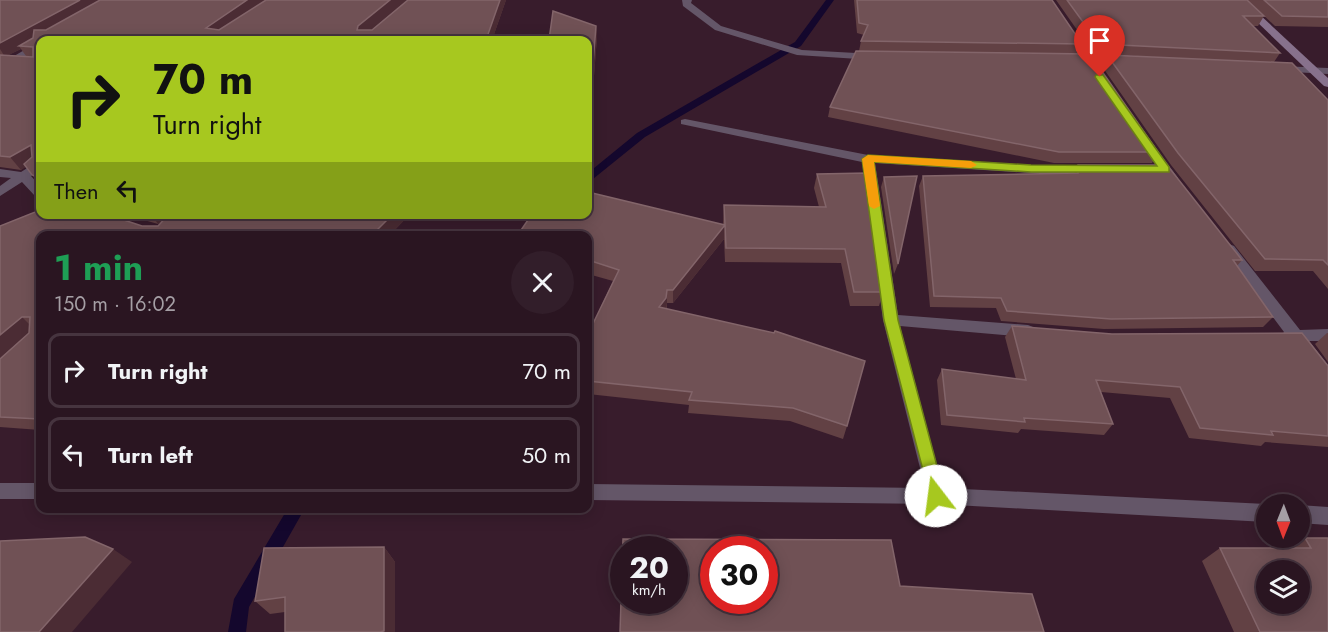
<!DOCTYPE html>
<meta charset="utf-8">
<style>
:root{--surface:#2a1521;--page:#321e2a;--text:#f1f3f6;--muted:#a59fa5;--line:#46343f}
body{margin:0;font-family:Jost,sans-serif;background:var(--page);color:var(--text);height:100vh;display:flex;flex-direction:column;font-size:22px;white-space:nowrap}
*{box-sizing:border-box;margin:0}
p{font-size:20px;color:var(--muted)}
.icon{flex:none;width:33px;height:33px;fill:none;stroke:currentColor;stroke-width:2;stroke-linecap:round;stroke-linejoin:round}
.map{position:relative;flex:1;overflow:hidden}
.details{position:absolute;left:36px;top:231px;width:556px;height:282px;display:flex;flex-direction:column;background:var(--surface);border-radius:12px;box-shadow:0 3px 15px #0003,0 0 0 2px var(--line)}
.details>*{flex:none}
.top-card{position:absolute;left:36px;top:36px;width:556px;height:183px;border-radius:12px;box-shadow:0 3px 15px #0003,0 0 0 2px var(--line);background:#a7c81f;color:#111;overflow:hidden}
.needle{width:39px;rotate:181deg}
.fabs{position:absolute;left:1256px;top:494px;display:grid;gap:12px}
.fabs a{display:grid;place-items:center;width:54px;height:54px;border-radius:50%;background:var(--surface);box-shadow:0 3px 15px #0003,0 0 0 2px var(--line);font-size:30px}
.speed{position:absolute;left:610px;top:536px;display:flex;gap:12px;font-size:30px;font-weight:700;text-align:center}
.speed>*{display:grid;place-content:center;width:78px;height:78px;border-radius:50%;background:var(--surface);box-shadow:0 3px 15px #0003,0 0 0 2px var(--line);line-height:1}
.speed small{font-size:15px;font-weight:400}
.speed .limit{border:9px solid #d22;background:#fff;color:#111}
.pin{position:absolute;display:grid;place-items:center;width:51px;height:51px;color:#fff;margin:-62px -26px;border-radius:50% 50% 50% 0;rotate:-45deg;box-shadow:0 0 6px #0007}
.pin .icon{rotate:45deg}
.me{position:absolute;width:66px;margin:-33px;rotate:345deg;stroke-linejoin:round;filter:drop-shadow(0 0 4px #0008)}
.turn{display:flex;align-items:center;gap:21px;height:126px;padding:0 18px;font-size:27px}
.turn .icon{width:78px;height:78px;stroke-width:2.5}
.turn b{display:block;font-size:42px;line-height:51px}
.then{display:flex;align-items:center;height:57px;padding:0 18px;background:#0003;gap:12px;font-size:22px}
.round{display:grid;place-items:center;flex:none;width:63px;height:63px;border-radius:32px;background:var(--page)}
.head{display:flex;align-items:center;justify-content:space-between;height:102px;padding:0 18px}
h1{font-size:36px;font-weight:700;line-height:45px;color:#1e9e55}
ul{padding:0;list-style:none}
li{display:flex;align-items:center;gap:18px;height:75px;margin:0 12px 9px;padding:0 6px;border:3px solid var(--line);border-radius:12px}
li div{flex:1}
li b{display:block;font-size:22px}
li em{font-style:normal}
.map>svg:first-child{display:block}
</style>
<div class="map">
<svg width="1328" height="632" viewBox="0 0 1328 632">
<rect width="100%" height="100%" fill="#381c2c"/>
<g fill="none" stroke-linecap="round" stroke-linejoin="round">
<g fill="#14072d" fill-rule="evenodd">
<polygon points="826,0 834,0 801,46 645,137 588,183 588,173 637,133 795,42"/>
<polygon points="288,508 305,508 249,607 246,632 228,632 234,599"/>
</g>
<g fill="#645668" fill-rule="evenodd">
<polygon points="682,0 692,0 691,3 721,26 802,50 874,54 879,57 874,60 797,55 715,30 683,6"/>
<polygon points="40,41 40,48 11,65 2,63"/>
<polygon points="1072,55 1123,58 1128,61 1123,64 1068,60 1067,58"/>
<polygon points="1279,66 1328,68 1328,74 1275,71 1274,69"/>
<polygon points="685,119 868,155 1031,165 1100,166 1100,172 1096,173 1031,173 875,163 898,315 1028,325 1033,327 1036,331 1033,335 1028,337 900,326 943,488 1266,504 1266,522 936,504 588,500 588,484 925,488 883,320 862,162 681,124 681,120"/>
<polygon points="1144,136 1148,137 1178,178 1178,184 1170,184 1138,140"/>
<polygon points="40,160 40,169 31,176 40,186 40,197 35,196 22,182 0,196 0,186 11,178 0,177 0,169 21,172"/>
<polygon points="1229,244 1234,246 1300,330 1328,329 1328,341 1309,341 1328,365 1328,384 1322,382 1292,342 1284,340 1281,336 1284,332 1222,249"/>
<rect x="0" y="483" width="40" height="16"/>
<polygon points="1299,505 1328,507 1328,525 1299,523"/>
</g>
<polygon fill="#87718c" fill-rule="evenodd" points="1234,0 1244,0 1328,78 1328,87 1324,86"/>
</g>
<g fill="#624144" fill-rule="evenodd">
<path d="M0 0H407L371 30 408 0H506L492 40H40V186L26 166 21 170 0 167ZM21 49 26 56 8 55Z"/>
<polygon points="854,0 1052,0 1082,44 1078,54 859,51 861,41 864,35 857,33"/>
<polygon points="1056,0 1247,0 1264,16 1258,26 1253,26 1280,53 1274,62 1328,100 1328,289 1313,271 1255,271 1171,165 1101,65 1107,55 1159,57 1094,54"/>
<polygon points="1247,0 1328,0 1328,27 1275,26"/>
<polygon points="596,26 597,37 592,101 588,101 588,40"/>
<polygon points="830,107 1158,152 1152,163 1054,163 828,117"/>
<polygon points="1078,165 1242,260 1237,266 1273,317 1263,327 1104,329 1001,321 996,308 930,307 919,186 923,176 1074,174"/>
<polygon points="817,174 883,292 879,306 850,306 841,263 725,262 724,239 673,303 667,303 667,309 847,426 843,439 790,421 688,413 689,405 588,394 588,334 613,281 588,274 588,236 723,224 724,205 819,207 814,188"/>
<polygon points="884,177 898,264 894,274 881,187"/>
<polygon points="40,210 142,226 158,226 164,219 158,224 123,214 410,214 389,236 40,236 40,430 0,427 0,359 29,333 0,358"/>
<polygon points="1012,326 1328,366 1328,447 1265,442 1261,446 1189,438 1170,398 1101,392 1113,424 1104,435 1021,429 1018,433 941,425 937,380 942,369 1016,379 1005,337"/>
<polygon points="1327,333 1328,333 1328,362 1315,344"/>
<polygon points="1305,538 1328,538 1328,632 1234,632 1202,561 1220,548 1290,548"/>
<polygon points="384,547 395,562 285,612 270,614 255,601"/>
</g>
<g fill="#4b2c34">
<polygon points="80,0 107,0 19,46 21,49 5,57 0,49 0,43"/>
<polygon points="247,0 269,0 212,40 206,28"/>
<polygon points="390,0 407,0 362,38 357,30 358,26"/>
<polygon points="500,0 506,0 492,40 486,40"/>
<polygon points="596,26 597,37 592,101 591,89"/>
<polygon points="31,145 40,158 21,170 10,157"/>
<polygon points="151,214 170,214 158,224"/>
<polygon points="393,214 410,214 389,236 371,236"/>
<polygon points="725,225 724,239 673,303 673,290"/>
<polygon points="667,290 667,303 666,312 659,307"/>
<polygon points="22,317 34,329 0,358 0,335"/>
<polygon points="384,547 395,562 395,632 380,632"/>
<polygon points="113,549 132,562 72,632 39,632"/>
</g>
<g fill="#705155" stroke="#83656a" stroke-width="1.5" fill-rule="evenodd">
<polygon points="0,0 80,0 0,43"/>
<polygon points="100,0 247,0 206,28 219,30 266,0 390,0 358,26 357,30 372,30 408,0 500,0 486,40 40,40 40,178 32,175 24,164 32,157 31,145 10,157 0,156 0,55 33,57 33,47 19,46 33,38 34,30 46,30"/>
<polygon points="857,0 1052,0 1082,44 861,41 868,25 859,23"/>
<polygon points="1067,0 1247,0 1264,16 1243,16 1280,53 1099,44"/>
<polygon points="1264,0 1328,0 1328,17 1282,16"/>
<polygon points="553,11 596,26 591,89 588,89 588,40 549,40"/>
<polygon points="856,51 1090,54 1158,152 1059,152 830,107"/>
<polygon points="1107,55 1292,63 1328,100 1328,265 1323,260 1265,259 1178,153"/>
<polygon points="1078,165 1167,165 1242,260 1233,260 1273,317 1111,319 1007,311 1001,298 934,296 923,176 1078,173"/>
<polygon points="867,173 883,292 854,292 845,249 726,248 725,225 673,290 667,290 666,298 659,307 774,333 775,331 865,361 847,426 793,408 689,400 692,392 588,381 588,334 619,270 588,260 588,236 517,236 532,214 588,214 588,192 725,225 724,205 826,207 817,174"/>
<polygon points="917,176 898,264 884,177"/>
<polygon points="40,210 40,214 106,214 142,226 158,226 169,214 393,214 371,236 40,236 40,419 0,417 0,359 29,333 30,317 22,317 0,335 0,226"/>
<polygon points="1012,326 1112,334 1302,333 1328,366 1328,436 1271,431 1273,435 1200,428 1180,387 1096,380 1113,424 1024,418 1025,422 947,415 942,369 1026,380"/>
<polygon points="85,537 113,549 39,632 0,632 0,541"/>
<path d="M1305 538H1328V632H1260L1220 548H1311ZM1266 570H1299V603H1266Z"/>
<path d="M623 539 891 540 900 586 1032 594 1044 632H620ZM624 549H675V600H624ZM714 549H765V600H714Z"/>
<polygon points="384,547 384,631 380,632 285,632 285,597 255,601 264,548"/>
</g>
<polygon fill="#a7c81f" stroke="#6d8214" stroke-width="1.5" points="1096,75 1103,75 1169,167 1169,172 1031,172 874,162 898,320 945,496 942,501 936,503 931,501 884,320 862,159 868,155 1031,165 1157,166 1095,77"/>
<polygon fill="#f59e0b" points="868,155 971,161 977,165 971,168 874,162 880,206 874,209 869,206 862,159"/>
</svg>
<div class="fabs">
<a><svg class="needle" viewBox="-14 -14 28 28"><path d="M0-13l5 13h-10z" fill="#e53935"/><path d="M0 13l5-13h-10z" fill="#a59fa5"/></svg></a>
<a><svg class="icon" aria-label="layers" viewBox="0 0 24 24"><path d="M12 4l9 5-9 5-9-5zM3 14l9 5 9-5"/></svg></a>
</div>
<div class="speed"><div>20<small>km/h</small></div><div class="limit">30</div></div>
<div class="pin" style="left:1100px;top:77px;background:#d93025"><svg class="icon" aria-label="arrive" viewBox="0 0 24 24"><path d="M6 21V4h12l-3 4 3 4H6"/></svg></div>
<svg class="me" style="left:936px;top:496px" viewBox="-20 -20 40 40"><circle r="19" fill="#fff"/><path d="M0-13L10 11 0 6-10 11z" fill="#a7c81f"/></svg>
<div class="top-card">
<div class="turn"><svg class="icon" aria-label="right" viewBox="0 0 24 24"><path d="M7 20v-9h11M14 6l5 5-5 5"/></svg><div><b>70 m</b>Turn right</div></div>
<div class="then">Then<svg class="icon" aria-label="left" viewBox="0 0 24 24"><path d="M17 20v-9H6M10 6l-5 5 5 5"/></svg></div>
</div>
<section class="details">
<div class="head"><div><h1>1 min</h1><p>150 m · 16:02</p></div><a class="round"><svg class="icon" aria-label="close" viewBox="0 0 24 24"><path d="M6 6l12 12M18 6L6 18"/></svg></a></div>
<ul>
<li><svg class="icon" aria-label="right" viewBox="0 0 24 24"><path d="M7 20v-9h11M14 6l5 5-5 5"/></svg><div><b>Turn right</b></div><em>70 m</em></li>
<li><svg class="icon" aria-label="left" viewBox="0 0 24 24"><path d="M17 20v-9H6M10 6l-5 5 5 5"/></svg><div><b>Turn left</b></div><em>50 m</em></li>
</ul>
</section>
</div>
